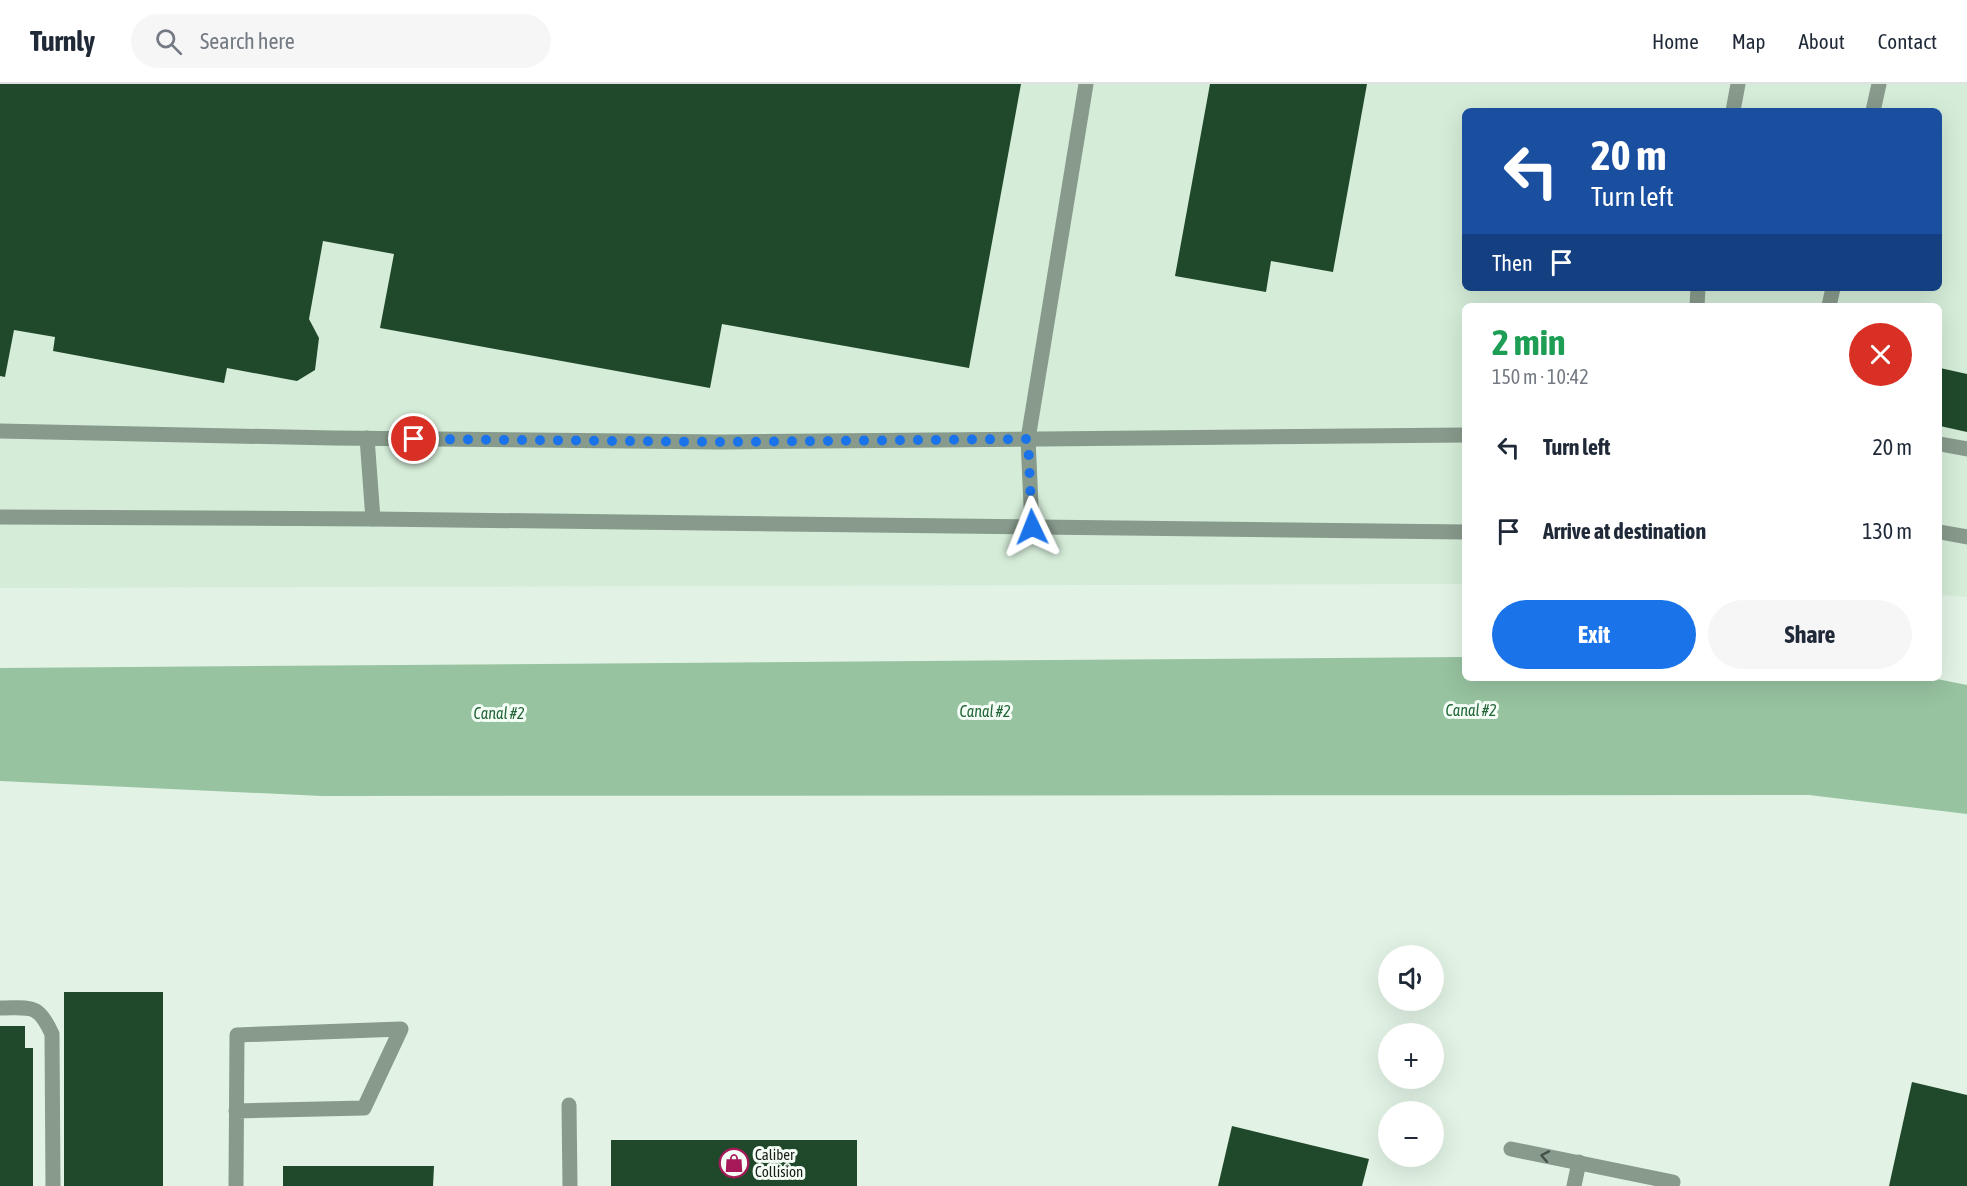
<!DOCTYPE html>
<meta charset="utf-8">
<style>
:root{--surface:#fff;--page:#f6f6f7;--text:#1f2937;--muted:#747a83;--line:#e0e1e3;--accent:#1a73e8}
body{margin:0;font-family:"Asap Condensed",sans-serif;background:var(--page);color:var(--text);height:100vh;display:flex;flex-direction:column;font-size:22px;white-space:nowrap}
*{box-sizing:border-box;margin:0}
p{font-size:20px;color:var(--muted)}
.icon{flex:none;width:33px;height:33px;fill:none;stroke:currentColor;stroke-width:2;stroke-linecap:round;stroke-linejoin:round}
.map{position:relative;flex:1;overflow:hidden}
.details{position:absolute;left:1462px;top:219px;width:480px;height:378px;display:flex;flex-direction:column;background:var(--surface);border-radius:9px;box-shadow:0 6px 24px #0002}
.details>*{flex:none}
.banner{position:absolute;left:1462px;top:24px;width:480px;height:183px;border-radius:9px;box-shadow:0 6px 24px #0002;background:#1a4fa0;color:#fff;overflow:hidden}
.buttons{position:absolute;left:1378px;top:861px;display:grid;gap:12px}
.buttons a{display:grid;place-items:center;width:66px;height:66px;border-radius:50%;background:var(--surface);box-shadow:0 6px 24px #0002;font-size:30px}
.pin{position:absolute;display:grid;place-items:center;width:51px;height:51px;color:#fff;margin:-26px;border:3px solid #fff;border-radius:50%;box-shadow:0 2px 6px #0007}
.me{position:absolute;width:66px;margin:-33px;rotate:358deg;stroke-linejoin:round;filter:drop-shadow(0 0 4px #0008)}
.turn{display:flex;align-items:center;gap:21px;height:126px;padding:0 30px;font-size:27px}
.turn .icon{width:78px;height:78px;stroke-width:2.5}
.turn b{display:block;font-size:42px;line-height:51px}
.then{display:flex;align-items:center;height:57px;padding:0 30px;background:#0003;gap:12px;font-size:22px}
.round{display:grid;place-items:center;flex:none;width:63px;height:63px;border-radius:32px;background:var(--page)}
.overview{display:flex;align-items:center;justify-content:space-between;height:102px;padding:0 30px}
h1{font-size:36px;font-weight:700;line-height:45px;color:#1e9e55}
.action{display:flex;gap:12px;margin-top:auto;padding:12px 30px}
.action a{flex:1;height:69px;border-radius:36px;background:var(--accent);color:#fff;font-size:24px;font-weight:700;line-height:69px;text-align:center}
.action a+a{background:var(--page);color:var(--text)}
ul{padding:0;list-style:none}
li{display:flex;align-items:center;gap:18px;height:84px;padding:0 30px}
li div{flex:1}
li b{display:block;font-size:22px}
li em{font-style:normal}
header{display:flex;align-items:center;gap:36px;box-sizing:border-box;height:84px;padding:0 30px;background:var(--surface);border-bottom:2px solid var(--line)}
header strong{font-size:28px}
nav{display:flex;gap:33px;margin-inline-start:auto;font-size:21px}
.search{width:420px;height:54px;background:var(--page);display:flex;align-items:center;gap:15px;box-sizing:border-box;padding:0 21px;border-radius:33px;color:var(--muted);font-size:22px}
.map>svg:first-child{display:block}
</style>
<header>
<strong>Turnly</strong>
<div class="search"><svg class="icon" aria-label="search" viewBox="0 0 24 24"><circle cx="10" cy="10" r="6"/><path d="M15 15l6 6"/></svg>Search here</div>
<nav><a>Home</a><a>Map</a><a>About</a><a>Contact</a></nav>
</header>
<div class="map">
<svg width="1967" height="1102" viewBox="0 0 1967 1102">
<rect width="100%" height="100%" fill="#e2f3e5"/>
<path fill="#d4ecd8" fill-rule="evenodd" d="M0 0H1967V513L1940 511V222H1466L1465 500 0 504ZM1466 27H1940V204H1466Z"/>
<polygon fill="#97c3a0" points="1465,573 1466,594 1932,594 1967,601 1967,730 1809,711 322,712 0,697 0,584"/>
<g fill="#20492b">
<polygon points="0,0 1021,0 969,284 722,240 710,304 380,244 394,170 323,157 309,235 319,254 315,286 297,297 227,284 224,299 53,267 55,253 14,246 5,293 0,292"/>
<polygon points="1210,0 1367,0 1333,188 1271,177 1266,208 1175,192"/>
<polygon points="1940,284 1967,290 1967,348 1940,342"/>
<rect x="64" y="908" width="99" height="194"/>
<polygon points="0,942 25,942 25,964 33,964 33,1102 0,1102"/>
<polygon points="1912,998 1967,1011 1967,1102 1889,1102"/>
<polygon points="1232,1042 1369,1075 1362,1102 1218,1102"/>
<rect x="611" y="1056" width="246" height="46"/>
<polygon points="283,1082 434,1082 433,1102 283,1102"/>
</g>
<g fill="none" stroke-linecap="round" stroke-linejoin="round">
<g stroke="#879a8b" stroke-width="15">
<polyline points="1733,27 1738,0"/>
<polyline points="1873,27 1879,0"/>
<polyline points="1697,222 1698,204"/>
<polyline points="1829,222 1833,204"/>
<polyline points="0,347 333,354 722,358 1466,351"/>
<polyline points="367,354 373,435"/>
<polyline points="1940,360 1967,365"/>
<polyline points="0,433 373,435 1466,448"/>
<polyline points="1032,443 1028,355 1086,0"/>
<polyline points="1940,448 1967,453"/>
<path d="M0 924C31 924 38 919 52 950L53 1102"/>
<polyline points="569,1021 570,1102"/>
<polyline points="1511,1065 1673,1098"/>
<polyline points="236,1102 237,951 401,945 364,1024 236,1027"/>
<polyline points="1574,1102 1579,1078"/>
</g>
</g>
<defs><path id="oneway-chevron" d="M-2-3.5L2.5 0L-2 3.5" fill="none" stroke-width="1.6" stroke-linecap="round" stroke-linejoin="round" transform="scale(1.5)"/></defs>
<use stroke="#445047" href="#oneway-chevron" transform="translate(1545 1072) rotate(-169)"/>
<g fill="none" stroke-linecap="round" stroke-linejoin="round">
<polyline stroke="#1a73e8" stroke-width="10" stroke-dasharray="0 18" points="414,355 722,358 1028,355 1032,443"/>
</g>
<defs>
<g id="shop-ring" transform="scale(1.5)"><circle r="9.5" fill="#f4fef6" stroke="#a71959" stroke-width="1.5"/><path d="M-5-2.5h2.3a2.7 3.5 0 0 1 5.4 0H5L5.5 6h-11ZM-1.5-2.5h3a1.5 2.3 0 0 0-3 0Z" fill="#a71959"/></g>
</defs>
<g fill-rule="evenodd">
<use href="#shop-ring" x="734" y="1079"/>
</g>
<g text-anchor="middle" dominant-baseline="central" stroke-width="6" stroke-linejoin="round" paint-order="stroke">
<g font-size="15" fill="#181e19" stroke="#f4fef6" text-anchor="start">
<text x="755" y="1070">Caliber<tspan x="755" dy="17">Collision</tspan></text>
</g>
<g font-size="16" font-style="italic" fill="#246638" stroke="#f4fef6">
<text x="1471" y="626">Canal #2</text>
<text x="985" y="627">Canal #2</text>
<text x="499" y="629">Canal #2</text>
</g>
</g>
</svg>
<div class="buttons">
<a><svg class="icon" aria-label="sound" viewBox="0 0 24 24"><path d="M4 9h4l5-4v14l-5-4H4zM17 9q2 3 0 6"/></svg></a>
<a>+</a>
<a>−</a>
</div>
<div class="pin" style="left:414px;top:355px;background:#d93025"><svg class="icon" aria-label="arrive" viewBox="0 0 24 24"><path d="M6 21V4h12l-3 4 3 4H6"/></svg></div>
<svg class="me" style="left:1032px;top:443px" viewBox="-20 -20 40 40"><path d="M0-17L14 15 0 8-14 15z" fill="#1a73e8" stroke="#fff" stroke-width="4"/></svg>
<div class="banner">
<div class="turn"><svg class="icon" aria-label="left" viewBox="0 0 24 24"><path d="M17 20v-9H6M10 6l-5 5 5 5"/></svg><div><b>20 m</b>Turn left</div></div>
<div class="then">Then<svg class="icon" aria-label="arrive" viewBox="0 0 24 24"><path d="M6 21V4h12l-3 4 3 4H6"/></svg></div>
</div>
<section class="details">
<div class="overview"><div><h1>2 min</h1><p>150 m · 10:42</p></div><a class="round" style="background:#d93025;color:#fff"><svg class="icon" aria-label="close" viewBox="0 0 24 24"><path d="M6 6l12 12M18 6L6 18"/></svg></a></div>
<ul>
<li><svg class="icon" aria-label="left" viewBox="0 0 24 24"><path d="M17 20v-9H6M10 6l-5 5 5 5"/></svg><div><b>Turn left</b></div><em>20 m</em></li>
<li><svg class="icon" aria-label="arrive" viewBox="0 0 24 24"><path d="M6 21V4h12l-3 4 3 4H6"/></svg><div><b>Arrive at destination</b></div><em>130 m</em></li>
</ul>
<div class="action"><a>Exit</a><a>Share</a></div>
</section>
</div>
